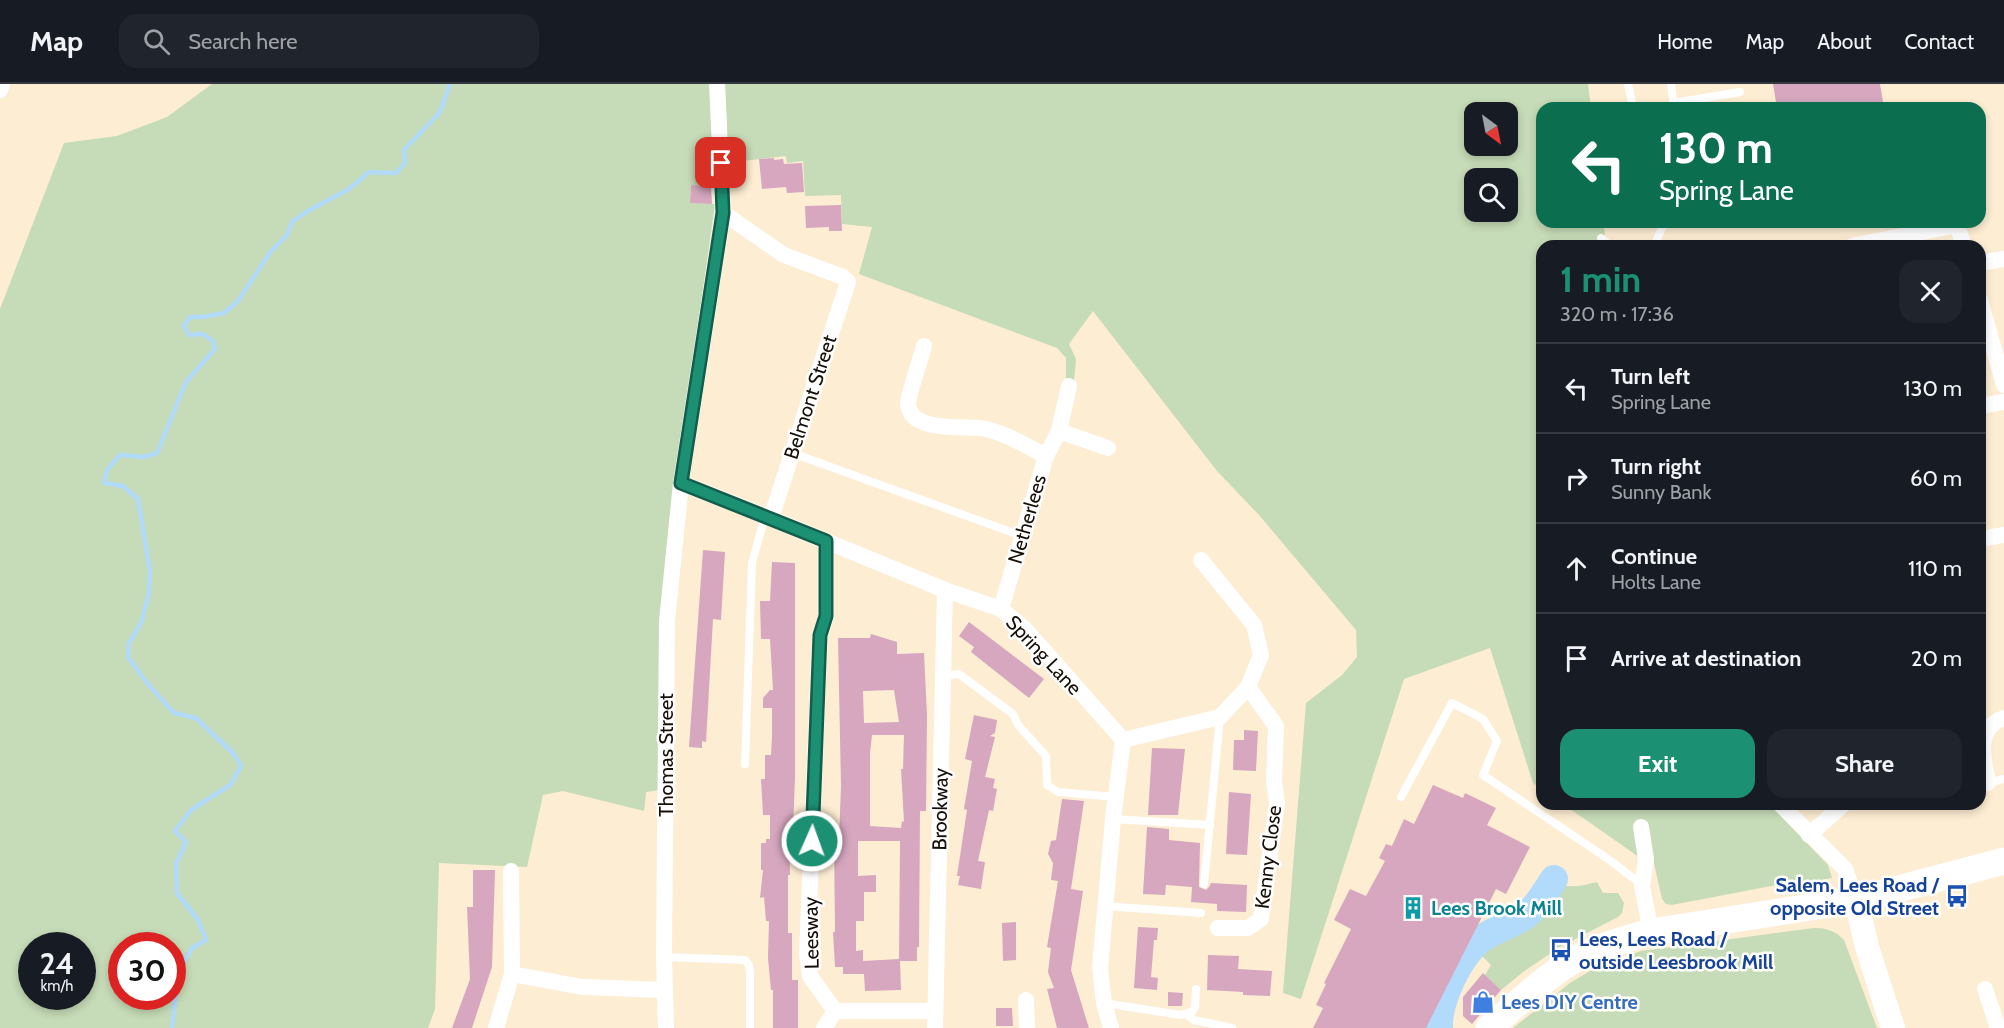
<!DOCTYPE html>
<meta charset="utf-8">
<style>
:root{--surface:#171b24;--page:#20242c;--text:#f1f3f6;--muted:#9ea1a6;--line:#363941;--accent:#1c9073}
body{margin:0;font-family:Cabin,sans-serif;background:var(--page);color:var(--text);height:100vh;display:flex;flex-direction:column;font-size:22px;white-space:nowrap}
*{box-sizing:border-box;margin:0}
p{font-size:20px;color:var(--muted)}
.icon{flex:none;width:33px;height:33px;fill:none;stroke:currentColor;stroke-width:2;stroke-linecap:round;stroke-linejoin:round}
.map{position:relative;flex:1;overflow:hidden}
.side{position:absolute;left:1536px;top:156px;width:450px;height:570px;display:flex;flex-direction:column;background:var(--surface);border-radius:18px;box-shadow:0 3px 9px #0003}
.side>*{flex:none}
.guide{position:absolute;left:1536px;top:18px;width:450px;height:126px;border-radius:18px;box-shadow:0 3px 9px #0003;background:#0b6e4f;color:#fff;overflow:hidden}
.needle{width:39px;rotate:148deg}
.fabs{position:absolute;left:1464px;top:18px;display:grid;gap:12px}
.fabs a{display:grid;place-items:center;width:54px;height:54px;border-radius:12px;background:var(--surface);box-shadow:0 3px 9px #0003;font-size:30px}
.speed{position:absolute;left:18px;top:848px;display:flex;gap:12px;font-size:30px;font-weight:700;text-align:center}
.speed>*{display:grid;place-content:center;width:78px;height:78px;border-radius:50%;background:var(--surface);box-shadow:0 3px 9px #0003;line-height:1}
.speed small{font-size:15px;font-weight:400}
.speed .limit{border:9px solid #d22;background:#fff;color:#111}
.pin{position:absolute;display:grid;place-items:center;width:51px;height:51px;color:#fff;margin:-26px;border-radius:12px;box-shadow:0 3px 9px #0006}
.me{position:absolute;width:66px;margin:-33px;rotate:2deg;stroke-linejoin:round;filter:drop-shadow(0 0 4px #0008)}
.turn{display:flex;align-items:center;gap:21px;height:126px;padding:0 24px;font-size:27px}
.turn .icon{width:78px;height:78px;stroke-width:2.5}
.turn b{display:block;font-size:42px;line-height:51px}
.round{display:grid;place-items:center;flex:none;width:63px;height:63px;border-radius:18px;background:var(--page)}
.summary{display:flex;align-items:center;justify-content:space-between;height:102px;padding:0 24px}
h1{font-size:36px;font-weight:700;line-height:45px;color:var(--accent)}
.button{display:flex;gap:12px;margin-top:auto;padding:12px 24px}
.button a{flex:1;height:69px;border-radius:18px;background:var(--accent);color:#fff;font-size:24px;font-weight:700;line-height:69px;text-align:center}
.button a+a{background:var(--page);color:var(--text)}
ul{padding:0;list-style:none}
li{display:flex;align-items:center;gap:18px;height:90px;padding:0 24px;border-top:2px solid var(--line)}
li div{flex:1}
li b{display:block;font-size:22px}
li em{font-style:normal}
header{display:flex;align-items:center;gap:36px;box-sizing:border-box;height:84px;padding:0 30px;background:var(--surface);border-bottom:2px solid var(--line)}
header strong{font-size:28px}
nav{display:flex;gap:33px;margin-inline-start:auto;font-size:21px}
.search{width:420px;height:54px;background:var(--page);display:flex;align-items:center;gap:15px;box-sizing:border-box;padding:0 21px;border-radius:18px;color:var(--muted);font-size:22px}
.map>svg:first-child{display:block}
</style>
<header>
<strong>Map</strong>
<div class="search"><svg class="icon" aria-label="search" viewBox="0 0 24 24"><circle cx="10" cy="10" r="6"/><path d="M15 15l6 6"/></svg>Search here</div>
<nav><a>Home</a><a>Map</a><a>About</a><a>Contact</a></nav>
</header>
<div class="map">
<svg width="2004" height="944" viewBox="0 0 2004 944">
<rect width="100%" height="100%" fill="#fdedd3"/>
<g fill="#c6dbb7" fill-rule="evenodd">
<path d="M212 0H712L715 70 701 72 702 79H714V92H703V101H691L690 119 715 120 674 411 660 706 646 708 644 727 563 707 543 711 527 783 439 779 435 925 428 944H0V225L64 59 117 52 167 33ZM32 861H82V912H32ZM122 861H172V912H122Z"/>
<path d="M725 0H1588L1591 24H1542V138H1603L1605 150 1591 162H1542V279L1540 282H1542V705L1533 699 1490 564 1404 595 1301 915 1283 909 1306 619 1342 591 1357 573 1356 546 1259 431 1217 387 1093 227 1069 260 1076 275 1074 298 1066 297V274L1057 264 859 190 872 143 842 140 841 111 805 112 803 77 787 79 786 72 734 78 728 76ZM1474 28H1508V62H1474ZM1474 94H1508V128H1474Z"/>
<polygon points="1563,720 1769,720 1828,781 1832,794 1787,802 1786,799 1672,821 1666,820 1662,815 1652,770 1639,773"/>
<path d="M1597 798 1603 809H1618L1624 819 1622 829 1618 833 1560 863 1523 888 1501 906 1485 891 1491 881 1479 869C1496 846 1515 847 1535 831 1545 822 1552 811 1559 800 1572 805 1584 801 1597 798Z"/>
<path d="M1814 844C1827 844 1835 847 1844 856L1877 944H1513L1570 899 1590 887 1641 867Z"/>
</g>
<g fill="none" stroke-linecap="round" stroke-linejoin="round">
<polyline stroke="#b1dafb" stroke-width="4.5" points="172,944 178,888 192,864 206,856 198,836 177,809 176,780 186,758 175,747 191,726 230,701 241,682 233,669 196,634 174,629 147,599 128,573 129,559 141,539 149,509 150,487 138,415 123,402 104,399 107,386 120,371 144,373 157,369 186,298 215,265 213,257 203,250 189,251 184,242 190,233 203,233 224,229 238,217 271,167 287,151 292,138 306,128 349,105 369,88 396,89 405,79 404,66 440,28 450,0"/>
<path stroke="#b1dafb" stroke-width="28" d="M1439 944C1438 917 1459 872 1481 855 1495 845 1512 841 1526 831 1538 822 1546 807 1554 795"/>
</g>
<g fill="#d6a7bf" fill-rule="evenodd">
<polygon points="1773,0 1880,0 1884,24 1777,24"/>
<polygon points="774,74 774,76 783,75 784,80 802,79 804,108 787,109 786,103 762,105 759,75"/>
<polygon points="691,101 711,102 712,120 690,119"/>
<polygon points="841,121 842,147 829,147 829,143 806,144 805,122"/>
<polygon points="703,466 725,468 721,536 713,535 706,658 702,657 702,664 689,663"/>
<polygon points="772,478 795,479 795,694 793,743 789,743 790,791 788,791 788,849 792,849 792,896 798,896 798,944 773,944 773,906 771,906 768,874 769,837 766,837 764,813 760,814 763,786 761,786 761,759 766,759 766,755 770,755 770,731 763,731 761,695 765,695 765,671 771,671 772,652 772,624 763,624 763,614 770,606 773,606 770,555 761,555 760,517 770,517"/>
<polygon points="969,538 1044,595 1029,614 971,568 974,563 959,552"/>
<path d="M871 550 897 558V570L924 569 927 631 926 727H920L919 863H917V877H900L901 906 865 907 864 890H843V883H835L833 848H835L834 755H839L841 702 838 554H870ZM894 606 899 638 864 639 863 607ZM872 651H904L903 685H901L904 738 902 737 901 744 870 742V669ZM858 757H900L899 875 863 877V866L856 867V837H864V808H876V791L858 792Z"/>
<polygon points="974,631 997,636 995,649 990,652 995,653 985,693 995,695 993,704 997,705 993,727 989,726 978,777 985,778 981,805 958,801 960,792 957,792 967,726 964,725 972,677 965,675"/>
<polygon points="1244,646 1258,647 1256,687 1233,686 1234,656 1244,656"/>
<polygon points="1152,664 1185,665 1178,731 1148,731"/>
<polygon points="1433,701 1463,714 1465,709 1496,724 1487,741 1530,763 1506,810 1496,805 1426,944 1313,944 1323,924 1316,921 1326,900 1324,899 1351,845 1334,836 1350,805 1366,812 1385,777 1379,774 1386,760 1392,762 1404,735 1414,740"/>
<polygon points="1229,708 1251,710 1247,771 1226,770"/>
<polygon points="1062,715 1084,717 1071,805 1083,807 1071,886 1089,944 1057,944 1047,905 1054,904 1048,888 1051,864 1047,863 1058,797 1051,796 1053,779 1048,770 1051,757 1056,756"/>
<polygon points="1147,743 1169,745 1169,756 1200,759 1199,803 1206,806 1209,803 1211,799 1247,801 1246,828 1217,827 1217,820 1191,818 1192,803 1166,801 1165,811 1143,810"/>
<polygon points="473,786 495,786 492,883 472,944 452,944 470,895 467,823 473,823"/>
<polygon points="1016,838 1016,876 1003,877 1002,839"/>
<polygon points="1138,843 1158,844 1157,856 1154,856 1151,893 1158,894 1157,906 1134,904"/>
<polygon points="1208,871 1239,872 1238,885 1272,887 1270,912 1243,911 1243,908 1207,906"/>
<polygon points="1483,889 1501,906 1472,940 1463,932 1463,913"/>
<polygon points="1168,908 1183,909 1182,922 1168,922"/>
<polygon points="996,924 1012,924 1013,942 996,942"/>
</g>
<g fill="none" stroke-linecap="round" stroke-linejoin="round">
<g stroke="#fff" stroke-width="8">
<polyline points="1628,0 1633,24"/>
<polyline points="1671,0 1674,23"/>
<polyline points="1673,19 1740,8"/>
<polyline points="1601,154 1611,162"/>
<path d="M1656 162C1656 154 1662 146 1664 138"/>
<polyline points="792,369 1022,452"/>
<polyline points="943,592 959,590 1013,630 1018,641 1046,672 1047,701 1058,708 1116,713"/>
<polyline points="745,680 752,479 765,432"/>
<polyline points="1987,699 2004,695"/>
<polyline points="1401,713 1452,619 1483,635 1497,657 1483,691 1611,777 1642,801"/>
<polyline points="1113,735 1210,741"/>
<polyline points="1204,800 1220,633"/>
<polyline points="1105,822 1201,829"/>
<polyline points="664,873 745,876 749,881 750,889 750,944"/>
<polyline points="1104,919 1180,931 1192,928 1195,923 1196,905"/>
<polyline points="1187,931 1194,936 1232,944"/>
</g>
<g stroke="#fff" stroke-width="16">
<polyline points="0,6 2,0"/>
<polyline points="723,129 784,171 843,193 848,198 771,434"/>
<polyline points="1852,162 1957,141 1964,162"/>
<polyline points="1980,179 2004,175"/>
<polyline points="1980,216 2004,301"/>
<path d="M924 262C921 274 908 311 908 320 910 350 969 341 986 345 1007 350 1027 362 1046 372"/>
<polyline points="1980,322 2004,318"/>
<polyline points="1059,347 1108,364"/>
<polyline points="681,399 765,432 945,506 1001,525 1025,545 1123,656 1113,735 1100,884 1104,919 1111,944"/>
<polyline points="1980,455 2004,451"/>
<polyline points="1001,525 1046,372 1059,347 1069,302"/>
<polyline points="1123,656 1220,633 1248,603 1261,571 1254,541 1201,476"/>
<path d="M1988 699C1984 675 1974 644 2004 634"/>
<polyline points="1780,720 1845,785 1856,816"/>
<polyline points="1641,743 1646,775 1642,802 1651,848"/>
<polyline points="1809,751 1844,720"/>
<polyline points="1218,844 1248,844 1261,835 1277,719 1274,697 1276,642 1248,603"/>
<polyline points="512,890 582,903 665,906"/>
<polyline points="1985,905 1998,944"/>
<polyline points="1026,916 1027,944"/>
<polyline points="835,927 935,927"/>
<polyline points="496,944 512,890 511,787"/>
<polyline points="666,944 664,873 667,537 681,399 723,129 717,0"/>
<polyline points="824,944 835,927 810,892 807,871 820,551 826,533 826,457"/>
<polyline points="935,944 945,506"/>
</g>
<polyline stroke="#fff" stroke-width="24" points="1856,816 1867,863 1893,944"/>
<path stroke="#fff" stroke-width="27" d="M1489 944C1520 918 1549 888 1585 870 1606 860 1629 854 1651 848L1856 816 2004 777"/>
</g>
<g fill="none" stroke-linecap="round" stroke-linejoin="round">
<g stroke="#125e4b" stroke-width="15">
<polyline id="route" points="721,79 723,129 681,399 826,457 826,532 820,551 812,757"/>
</g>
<use href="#route" stroke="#1c9073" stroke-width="10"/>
</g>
<defs>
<g id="bus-bare" transform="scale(1.8)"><path d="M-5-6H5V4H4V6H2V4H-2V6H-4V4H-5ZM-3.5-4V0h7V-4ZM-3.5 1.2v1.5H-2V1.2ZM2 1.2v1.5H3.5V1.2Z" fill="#1a4fb4" stroke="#fff" stroke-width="2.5" paint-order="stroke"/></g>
<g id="building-bare" transform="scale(1.8)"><path d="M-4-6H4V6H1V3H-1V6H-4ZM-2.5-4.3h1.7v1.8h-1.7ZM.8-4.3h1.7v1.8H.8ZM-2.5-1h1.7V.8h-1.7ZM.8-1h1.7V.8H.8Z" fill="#0f9aa8" stroke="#fff" stroke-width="2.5" paint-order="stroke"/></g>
<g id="shop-bare" transform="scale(1.8)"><path d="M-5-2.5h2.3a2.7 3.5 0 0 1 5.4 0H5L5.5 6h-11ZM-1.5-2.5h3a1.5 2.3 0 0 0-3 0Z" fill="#3f7fe0" stroke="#fff" stroke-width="2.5" paint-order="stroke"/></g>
</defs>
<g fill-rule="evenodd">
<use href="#bus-bare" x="1957" y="812"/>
<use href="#building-bare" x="1413" y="824"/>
<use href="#bus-bare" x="1561" y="866"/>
<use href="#shop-bare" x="1483" y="918"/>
</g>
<g text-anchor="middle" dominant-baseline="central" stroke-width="5" stroke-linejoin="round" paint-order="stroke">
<g font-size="20" fill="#150f07" stroke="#fff">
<text transform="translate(810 313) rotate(-72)">Belmont Street</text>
<text transform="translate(1027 435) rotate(-74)">Netherlees</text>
<text transform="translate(1044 571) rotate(47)">Spring Lane</text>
<text transform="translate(666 671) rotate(-90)">Thomas Street</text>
<text transform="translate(940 725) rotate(-89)">Brookway</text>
<text transform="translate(1268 773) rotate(-83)">Kenny Close</text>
<text transform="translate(811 849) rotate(-91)">Leesway</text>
</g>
<g font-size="20" font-weight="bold" fill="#164399" stroke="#fff" text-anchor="end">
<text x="1939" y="801">Salem, Lees Road /<tspan x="1939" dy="23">opposite Old Street</tspan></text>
<text x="1579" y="855" text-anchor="start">Lees, Lees Road /<tspan x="1579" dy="23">outside Leesbrook Mill</tspan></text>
</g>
<g font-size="20" font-weight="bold" fill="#0d838f" stroke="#fff" text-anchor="start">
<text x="1431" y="824">Lees Brook Mill</text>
</g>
<g font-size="20" font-weight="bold" fill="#366cbe" stroke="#fff" text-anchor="start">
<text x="1501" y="918">Lees DIY Centre</text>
</g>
</g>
</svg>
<div class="fabs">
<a><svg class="needle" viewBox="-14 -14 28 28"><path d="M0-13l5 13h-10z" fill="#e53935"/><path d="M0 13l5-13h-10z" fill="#9ea1a6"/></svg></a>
<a><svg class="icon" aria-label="search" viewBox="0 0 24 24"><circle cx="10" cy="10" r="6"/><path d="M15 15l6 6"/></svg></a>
</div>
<div class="speed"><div>24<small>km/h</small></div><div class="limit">30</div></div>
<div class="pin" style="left:721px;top:79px;background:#d93025"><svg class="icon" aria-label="arrive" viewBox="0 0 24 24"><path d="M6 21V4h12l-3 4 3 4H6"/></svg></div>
<svg class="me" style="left:812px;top:757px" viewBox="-20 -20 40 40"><circle r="17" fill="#1c9073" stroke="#fff" stroke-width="3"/><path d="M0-11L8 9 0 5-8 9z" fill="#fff"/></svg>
<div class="guide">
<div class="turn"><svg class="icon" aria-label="left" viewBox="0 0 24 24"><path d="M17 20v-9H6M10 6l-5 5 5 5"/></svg><div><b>130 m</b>Spring Lane</div></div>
</div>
<section class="side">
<div class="summary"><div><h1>1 min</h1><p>320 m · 17:36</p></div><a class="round"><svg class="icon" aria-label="close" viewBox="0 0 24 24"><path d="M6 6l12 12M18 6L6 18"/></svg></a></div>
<ul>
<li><svg class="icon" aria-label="left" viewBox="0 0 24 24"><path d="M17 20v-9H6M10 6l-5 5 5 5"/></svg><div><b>Turn left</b><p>Spring Lane</p></div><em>130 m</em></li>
<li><svg class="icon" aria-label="right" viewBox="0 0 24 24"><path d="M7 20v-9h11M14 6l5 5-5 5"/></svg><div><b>Turn right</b><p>Sunny Bank</p></div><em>60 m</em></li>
<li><svg class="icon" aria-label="ahead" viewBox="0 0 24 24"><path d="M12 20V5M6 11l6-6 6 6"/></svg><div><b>Continue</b><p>Holts Lane</p></div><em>110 m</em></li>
<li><svg class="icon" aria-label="arrive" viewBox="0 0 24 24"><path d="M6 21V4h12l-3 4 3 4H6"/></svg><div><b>Arrive at destination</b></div><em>20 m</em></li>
</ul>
<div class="button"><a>Exit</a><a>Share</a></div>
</section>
</div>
